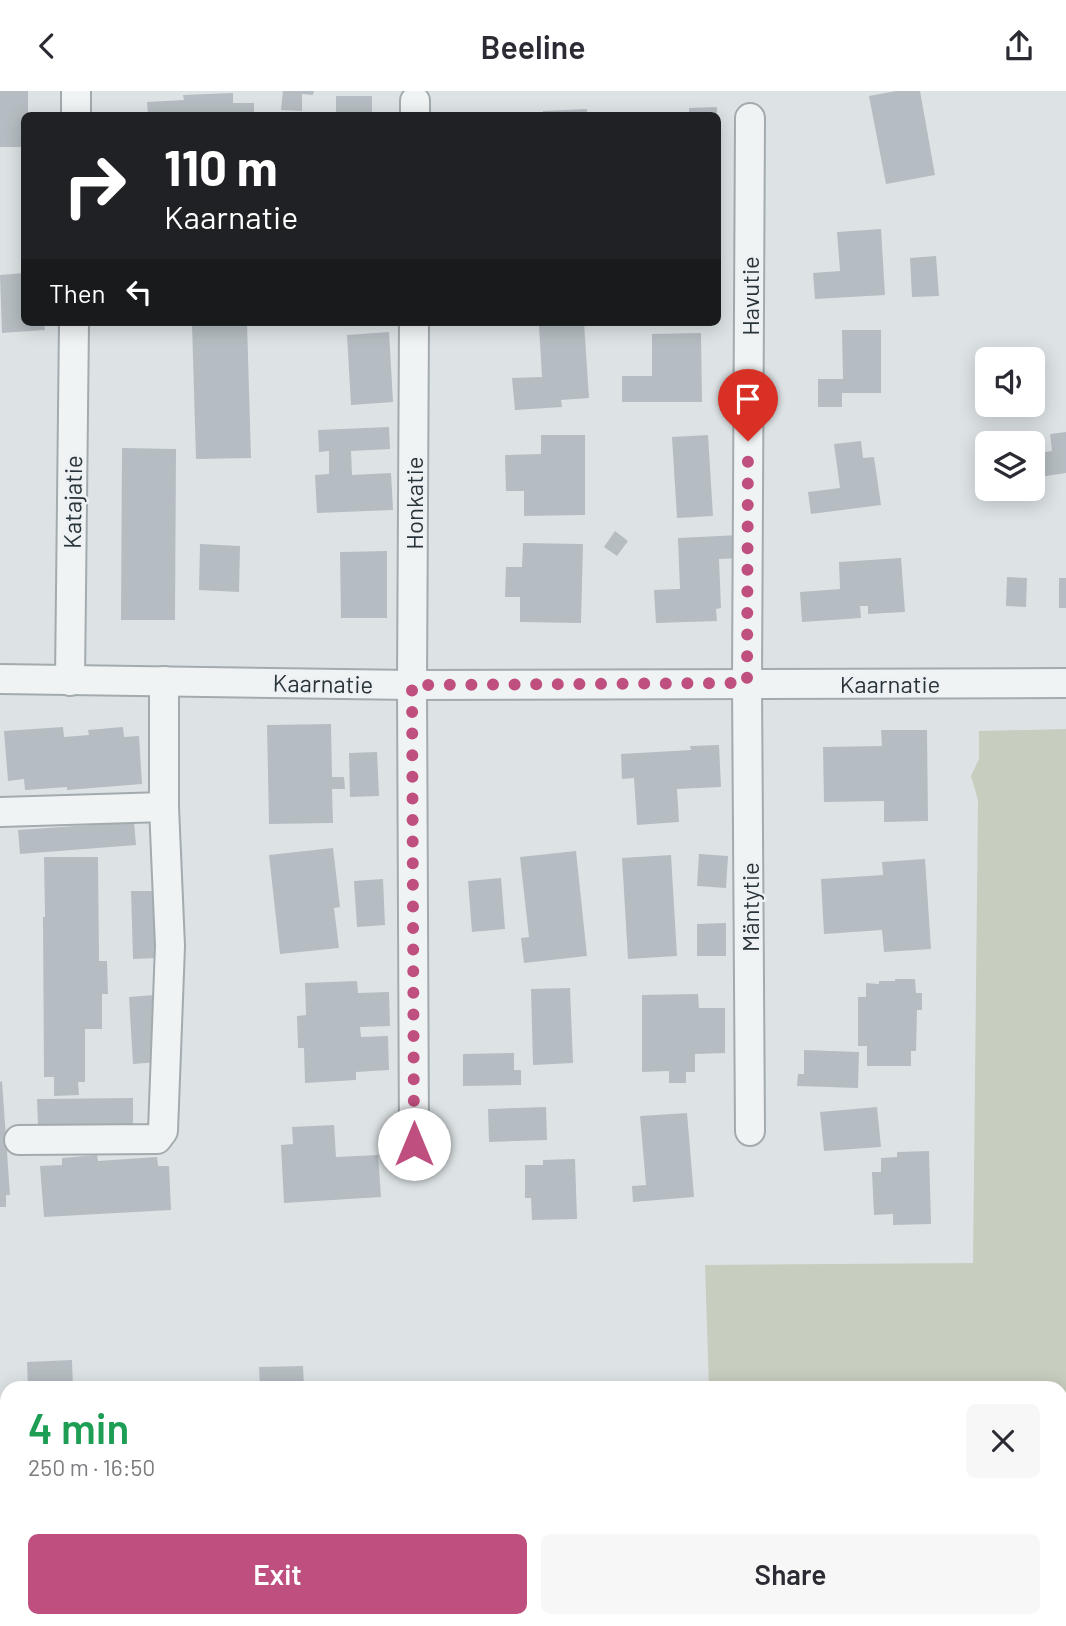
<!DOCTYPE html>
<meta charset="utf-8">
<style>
:root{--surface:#fff;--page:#f7f7f7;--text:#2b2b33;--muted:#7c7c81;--accent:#be4f7f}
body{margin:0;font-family:Barlow,sans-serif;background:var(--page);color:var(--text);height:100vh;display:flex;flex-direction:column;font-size:26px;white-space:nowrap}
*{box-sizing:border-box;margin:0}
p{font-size:23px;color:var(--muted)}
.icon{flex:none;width:38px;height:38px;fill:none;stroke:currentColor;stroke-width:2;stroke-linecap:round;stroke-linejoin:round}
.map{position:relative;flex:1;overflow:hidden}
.side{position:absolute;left:0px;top:1290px;width:1068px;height:247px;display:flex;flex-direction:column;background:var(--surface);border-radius:21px 21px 0 0;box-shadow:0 4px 18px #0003}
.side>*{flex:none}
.top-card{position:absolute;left:21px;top:21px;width:700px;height:214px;border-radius:10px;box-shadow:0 4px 18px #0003;background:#202124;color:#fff;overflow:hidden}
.buttons{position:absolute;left:975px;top:256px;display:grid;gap:14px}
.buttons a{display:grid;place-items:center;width:70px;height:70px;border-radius:10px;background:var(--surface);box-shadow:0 4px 18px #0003;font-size:35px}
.pin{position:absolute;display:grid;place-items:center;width:60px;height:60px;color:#fff;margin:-72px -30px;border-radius:50% 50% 50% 0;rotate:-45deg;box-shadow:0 0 7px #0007}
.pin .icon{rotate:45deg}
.me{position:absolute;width:77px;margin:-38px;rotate:0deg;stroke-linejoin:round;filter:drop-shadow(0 0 5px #0008)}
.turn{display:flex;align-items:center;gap:24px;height:147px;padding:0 28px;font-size:32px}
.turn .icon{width:91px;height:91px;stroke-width:2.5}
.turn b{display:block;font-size:49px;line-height:60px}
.then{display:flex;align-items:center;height:66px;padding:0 28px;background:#0003;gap:14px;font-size:26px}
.round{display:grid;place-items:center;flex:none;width:74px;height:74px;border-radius:10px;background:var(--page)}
.headline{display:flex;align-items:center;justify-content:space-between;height:119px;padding:0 28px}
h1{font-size:42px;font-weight:600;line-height:52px;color:#1e9e55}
.primary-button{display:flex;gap:14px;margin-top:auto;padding:14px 28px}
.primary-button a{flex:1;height:80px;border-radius:10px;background:var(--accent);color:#fff;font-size:28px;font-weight:600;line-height:80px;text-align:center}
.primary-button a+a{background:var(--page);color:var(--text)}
header{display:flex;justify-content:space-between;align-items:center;height:91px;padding:0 28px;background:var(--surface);font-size:32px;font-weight:600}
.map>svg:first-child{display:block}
</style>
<header><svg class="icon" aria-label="back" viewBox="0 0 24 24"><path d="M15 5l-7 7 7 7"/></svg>Beeline<svg class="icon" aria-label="share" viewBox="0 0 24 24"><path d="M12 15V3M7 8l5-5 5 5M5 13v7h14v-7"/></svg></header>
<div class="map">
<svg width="1066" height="1535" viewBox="0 0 1066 1535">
<rect width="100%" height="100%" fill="#dde3e5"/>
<polygon fill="#c7cec0" points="1066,638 1066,1535 719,1535 719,1530 1060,1530 1060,1297 709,1297 705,1174 973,1172 978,709 971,685 979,668 979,640"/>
<g fill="#b5bdc2">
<polygon points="0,0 28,0 28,24 24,24 24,56 0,56"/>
<polygon points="283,0 314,0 313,4 302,3 302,20 281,19"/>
<polygon points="896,0 920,0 935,84 886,93 869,5"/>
<polygon points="233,2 233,12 254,12 254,24 148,24 147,11 184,9 183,4"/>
<rect x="336" y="5" width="36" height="19"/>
<polygon points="717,16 717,24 689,24 689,17"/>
<polygon points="587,18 587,24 543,24 543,20"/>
<polygon points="881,138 885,204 815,208 813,182 840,180 837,141"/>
<polygon points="936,165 939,205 912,206 910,167"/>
<polygon points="24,182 24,231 44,231 45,239 2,242 0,184"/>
<polygon points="247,231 251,367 196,368 192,233"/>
<polygon points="584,231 589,307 561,309 562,316 515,319 512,287 542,286 539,235"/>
<polygon points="842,239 881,239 881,302 842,302 842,316 818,316 818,288 843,288"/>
<polygon points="389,241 393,311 351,314 347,244"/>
<polygon points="701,242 702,311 622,311 622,285 652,285 652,243"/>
<polygon points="389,336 390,358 351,360 352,384 391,382 393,419 317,422 315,384 329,383 329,360 319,361 318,339"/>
<polygon points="1066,341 1066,382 1032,387 1032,363 1052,360 1050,343"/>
<polygon points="541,344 585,344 585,424 524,425 524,400 506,400 505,364 541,363"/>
<polygon points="708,344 713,425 677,427 672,346"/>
<polygon points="861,350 863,367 874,366 881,414 811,423 808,401 840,397 834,353"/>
<polygon points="122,357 176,358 175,529 121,529"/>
<polygon points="615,440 628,450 617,465 604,456"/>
<polygon points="740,444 741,467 719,468 721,517 716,518 717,530 656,532 654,499 680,498 678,447"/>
<polygon points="523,452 583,453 581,532 520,531 520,506 505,506 506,476 522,476"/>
<polygon points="200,453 240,455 239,501 199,499"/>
<polygon points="387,460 387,527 341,527 340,461"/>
<polygon points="901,467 905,521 868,523 868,515 860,515 861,527 802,531 800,501 840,498 839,471"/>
<polygon points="1007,486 1027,487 1026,516 1006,515"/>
<rect x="1059" y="487" width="7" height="30"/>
<polygon points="331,633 332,686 344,686 345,698 332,698 333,732 269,733 267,634"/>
<polygon points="63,636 64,646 89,644 88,639 123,636 124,646 139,645 142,693 67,699 67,696 25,699 24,688 8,690 4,640"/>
<polygon points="881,639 927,639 928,730 884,731 884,710 824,711 823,656 882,655"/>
<polygon points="719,654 721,696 677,698 679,731 637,734 634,687 622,688 621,663 691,659 690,655"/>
<polygon points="377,661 379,705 350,706 349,662"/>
<polygon points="134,731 136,754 20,763 18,739"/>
<polygon points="333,757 340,816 334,817 339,857 280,863 269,764"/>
<polygon points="576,760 587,865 524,872 521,847 529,846 520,766"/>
<polygon points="699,763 728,765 726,797 697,795"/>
<polygon points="671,764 677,865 628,868 622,767"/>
<polygon points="44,766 98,766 99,870 107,870 108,903 102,903 102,938 85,938 85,991 78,991 79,1004 54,1005 54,986 44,986 43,826 45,826"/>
<polygon points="925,768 931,858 884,861 882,839 824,843 821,788 883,784 882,771"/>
<polygon points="501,787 505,838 472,841 468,790"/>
<polygon points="383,788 385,834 357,836 354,790"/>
<polygon points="131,800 157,800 158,867 133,868"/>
<polygon points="726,832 726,865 697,865 697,833"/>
<polygon points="895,888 915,888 916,902 922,902 922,919 917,919 916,960 911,960 911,975 867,975 867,955 858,955 858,906 866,906 866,892 879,893 879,890 895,890"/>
<polygon points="357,890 358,902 389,901 390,935 360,936 361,946 388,945 389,979 356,981 356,989 305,992 304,957 298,957 297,925 306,924 305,892"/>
<polygon points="570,897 573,972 533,974 531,898"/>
<polygon points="698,903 699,917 725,917 725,962 695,963 695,981 686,981 686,992 669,992 669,980 642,981 642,904"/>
<polygon points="154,904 158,971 133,973 129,906"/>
<polygon points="804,959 859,961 858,997 797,995 798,983 804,983"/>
<polygon points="514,962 514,979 521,979 521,994 463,995 463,963"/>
<polygon points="2,990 10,1104 6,1104 6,1116 0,1116 0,991"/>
<polygon points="133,1007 133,1033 38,1034 37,1008"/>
<polygon points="546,1016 547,1049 489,1051 488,1018"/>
<polygon points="877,1016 881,1056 824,1060 820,1021"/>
<polygon points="687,1022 694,1106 633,1111 632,1095 646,1094 640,1025"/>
<polygon points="334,1034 336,1066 378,1064 381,1106 284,1112 281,1054 293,1053 292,1036"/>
<polygon points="929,1060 931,1133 893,1134 893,1123 874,1124 872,1081 881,1081 881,1067 897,1066 897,1061"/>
<polygon points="97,1064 98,1070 157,1066 158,1075 169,1075 171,1119 44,1126 40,1075 62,1074 62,1067"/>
<polygon points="575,1068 577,1128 532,1129 531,1107 525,1107 525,1074 543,1074 543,1069"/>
<polygon points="72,1269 73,1297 28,1297 27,1271"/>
<polygon points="303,1275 304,1297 260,1297 259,1276"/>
<rect x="49" y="1530" width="47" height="5"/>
<rect x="258" y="1530" width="41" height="5"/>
<polygon points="412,1530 464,1530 465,1535 413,1535"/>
<rect x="568" y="1530" width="45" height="5"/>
<rect x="633" y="1530" width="44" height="5"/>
</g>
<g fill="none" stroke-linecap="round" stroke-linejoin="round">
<g stroke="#a3abae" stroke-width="32">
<g id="street">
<polyline points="76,24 76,0"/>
<polyline points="415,24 415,10"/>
<polyline points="750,27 747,592 750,1040"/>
<polyline points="0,588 412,594 1066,592"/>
<polyline points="70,590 74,231"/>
<polyline points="1,721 164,716"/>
<polyline points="19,1049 157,1048 163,1040 170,855 164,716 164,590"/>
<polyline points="414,1053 412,594 414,231"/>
<polyline points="152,1530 154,1535"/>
<polyline points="524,1530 524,1535"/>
</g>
</g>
<use href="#street" stroke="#f0f3f4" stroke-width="28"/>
</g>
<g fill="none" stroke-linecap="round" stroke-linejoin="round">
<polyline stroke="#be4f7f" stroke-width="12" stroke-dasharray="0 21.6" points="414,1053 412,594 747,592 748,350"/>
</g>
<g text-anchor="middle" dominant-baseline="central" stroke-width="5" stroke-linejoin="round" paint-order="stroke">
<g font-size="24" fill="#29343a" stroke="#edf1f3">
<text transform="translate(749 205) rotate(-90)">Havutie</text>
<text transform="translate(72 411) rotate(-89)">Katajatie</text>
<text transform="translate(413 412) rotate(-90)">Honkatie</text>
<text transform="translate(323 592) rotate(1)">Kaarnatie</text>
<text x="890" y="592">Kaarnatie</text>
<text transform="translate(749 816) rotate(-90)">Mäntytie</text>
</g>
</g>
</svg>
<div class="buttons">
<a><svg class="icon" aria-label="sound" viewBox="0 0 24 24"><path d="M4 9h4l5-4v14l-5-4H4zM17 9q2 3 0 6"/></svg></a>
<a><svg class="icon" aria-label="layers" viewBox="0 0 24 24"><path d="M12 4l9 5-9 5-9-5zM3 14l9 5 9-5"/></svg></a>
</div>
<div class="pin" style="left:748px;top:350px;background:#d93025"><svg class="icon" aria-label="arrive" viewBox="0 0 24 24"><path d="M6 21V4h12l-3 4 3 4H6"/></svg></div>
<svg class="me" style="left:414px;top:1053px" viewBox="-20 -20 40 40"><circle r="19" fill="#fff"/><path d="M0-13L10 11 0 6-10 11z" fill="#be4f7f"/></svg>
<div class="top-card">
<div class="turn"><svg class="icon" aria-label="right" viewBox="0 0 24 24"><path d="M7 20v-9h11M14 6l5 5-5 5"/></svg><div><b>110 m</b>Kaarnatie</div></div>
<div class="then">Then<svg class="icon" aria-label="left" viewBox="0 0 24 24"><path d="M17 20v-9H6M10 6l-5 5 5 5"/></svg></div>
</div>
<section class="side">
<div class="headline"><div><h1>4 min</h1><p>250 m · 16:50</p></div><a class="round"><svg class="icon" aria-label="close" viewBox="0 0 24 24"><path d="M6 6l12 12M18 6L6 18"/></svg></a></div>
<div class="primary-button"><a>Exit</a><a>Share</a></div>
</section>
</div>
